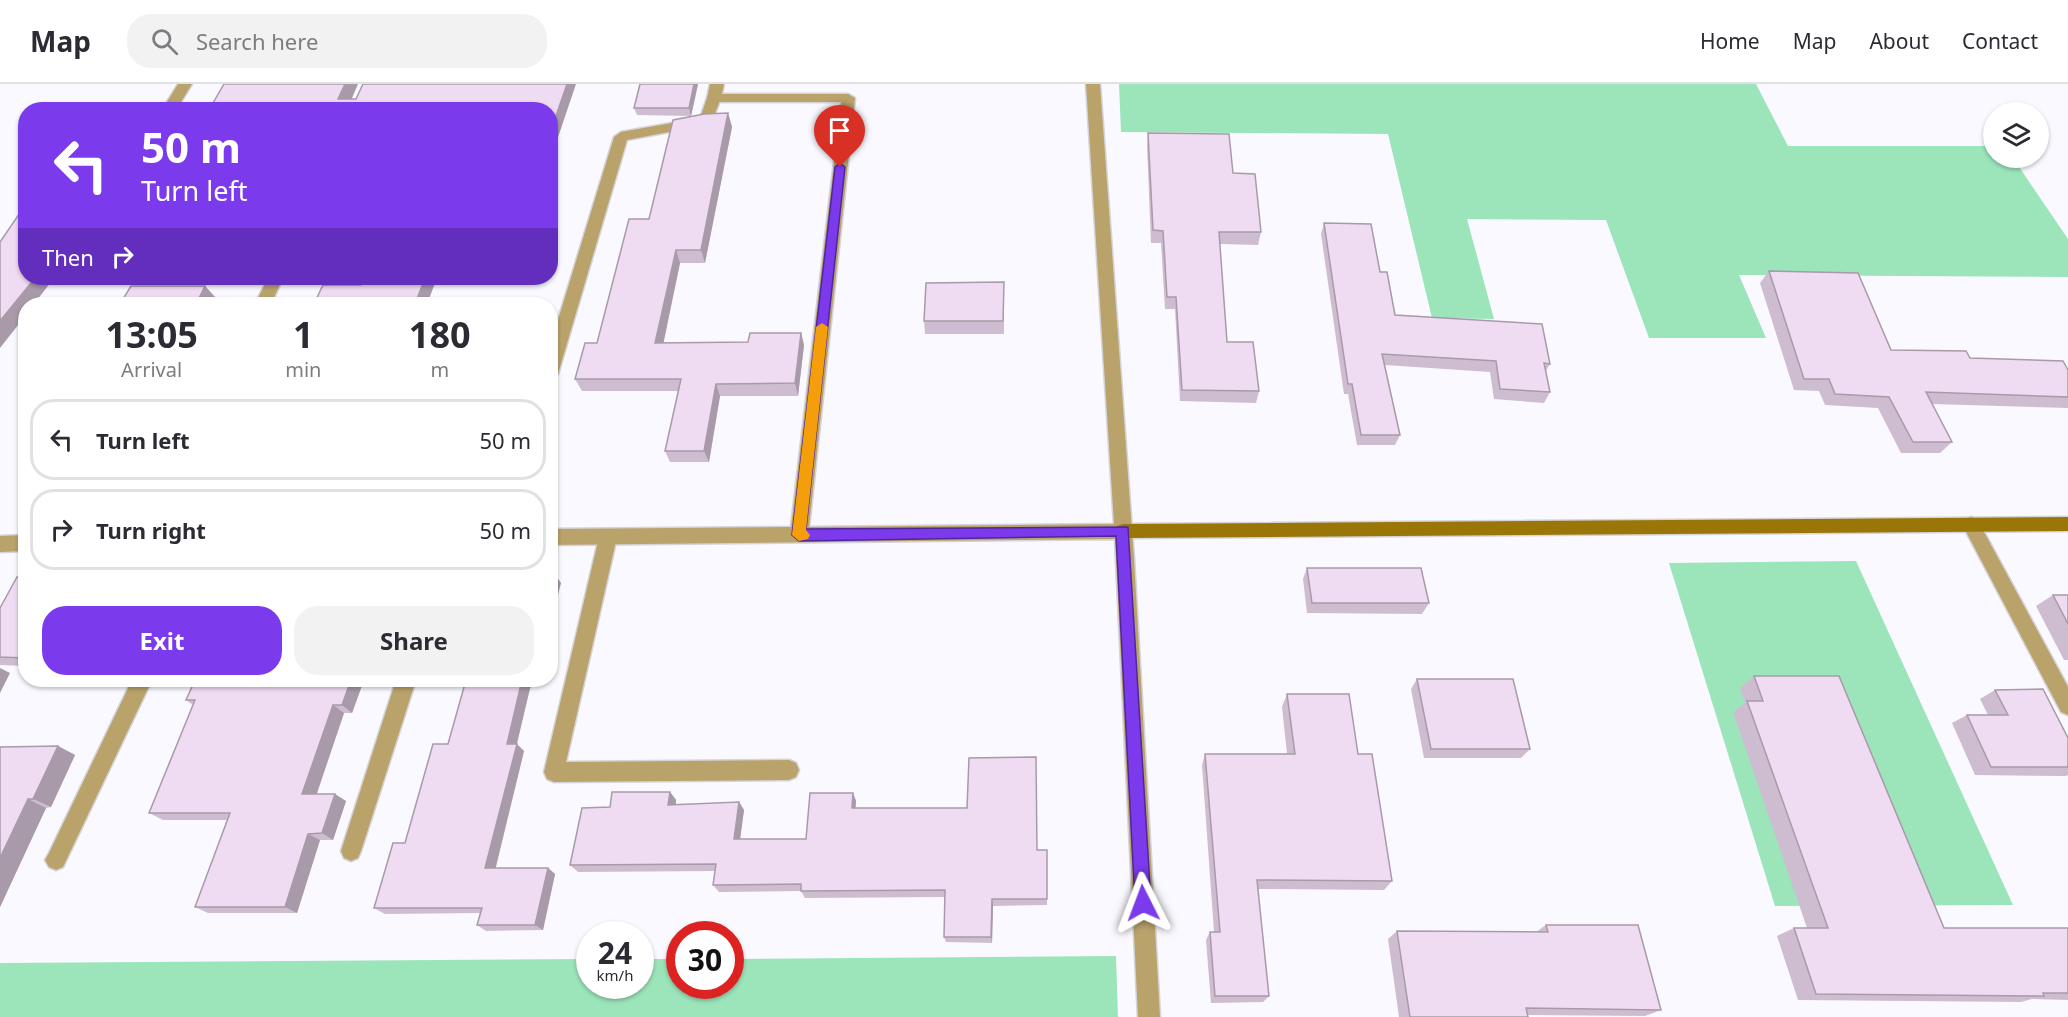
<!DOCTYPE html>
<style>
:root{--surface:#fff;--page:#f2f2f3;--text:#2b2b33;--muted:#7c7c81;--line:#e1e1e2;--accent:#7c3aed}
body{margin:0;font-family:"Noto Sans",sans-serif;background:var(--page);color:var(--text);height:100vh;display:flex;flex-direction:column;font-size:22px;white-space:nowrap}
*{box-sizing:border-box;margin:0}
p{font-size:20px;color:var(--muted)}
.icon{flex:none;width:33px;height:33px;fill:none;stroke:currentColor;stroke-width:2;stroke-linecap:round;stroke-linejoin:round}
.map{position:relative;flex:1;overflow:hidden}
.panel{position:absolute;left:18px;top:213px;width:540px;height:390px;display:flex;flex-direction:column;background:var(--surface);border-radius:24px;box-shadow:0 2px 4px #0004}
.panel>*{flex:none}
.top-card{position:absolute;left:18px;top:18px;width:540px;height:183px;border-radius:24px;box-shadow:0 2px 4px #0004;background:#7c3aed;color:#fff;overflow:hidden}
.fabs{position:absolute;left:1983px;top:18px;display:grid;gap:12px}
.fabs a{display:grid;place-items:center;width:66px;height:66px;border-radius:50%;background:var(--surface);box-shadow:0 2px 4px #0004;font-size:30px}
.speed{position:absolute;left:576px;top:837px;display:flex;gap:12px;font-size:30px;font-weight:700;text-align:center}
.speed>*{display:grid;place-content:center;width:78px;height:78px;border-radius:50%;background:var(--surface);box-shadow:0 2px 4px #0004;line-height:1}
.speed small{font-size:15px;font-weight:400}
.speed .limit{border:9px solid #d22;background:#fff;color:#111}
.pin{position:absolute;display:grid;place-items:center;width:51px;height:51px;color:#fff;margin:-62px -26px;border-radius:50% 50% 50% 0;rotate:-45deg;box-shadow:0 0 6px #0007}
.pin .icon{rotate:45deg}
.me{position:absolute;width:66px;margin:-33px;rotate:357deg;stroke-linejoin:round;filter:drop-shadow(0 0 4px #0008)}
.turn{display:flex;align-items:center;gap:21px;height:126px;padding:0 24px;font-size:27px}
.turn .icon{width:78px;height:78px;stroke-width:2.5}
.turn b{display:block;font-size:42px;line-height:51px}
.then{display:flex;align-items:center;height:57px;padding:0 24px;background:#0003;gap:12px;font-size:22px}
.eta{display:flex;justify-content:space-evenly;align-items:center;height:102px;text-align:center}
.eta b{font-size:36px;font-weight:700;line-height:42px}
.cta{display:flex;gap:12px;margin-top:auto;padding:12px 24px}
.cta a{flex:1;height:69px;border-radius:24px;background:var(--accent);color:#fff;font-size:24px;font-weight:700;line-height:69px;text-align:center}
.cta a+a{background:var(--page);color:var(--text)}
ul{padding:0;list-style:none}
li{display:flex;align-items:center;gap:18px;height:81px;margin:0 12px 9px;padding:0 12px;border:3px solid var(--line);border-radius:24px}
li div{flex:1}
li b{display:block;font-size:22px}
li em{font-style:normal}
header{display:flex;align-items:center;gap:36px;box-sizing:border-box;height:84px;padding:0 30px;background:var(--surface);border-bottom:2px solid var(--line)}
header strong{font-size:28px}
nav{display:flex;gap:33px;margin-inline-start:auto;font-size:21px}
.search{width:420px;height:54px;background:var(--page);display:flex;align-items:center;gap:15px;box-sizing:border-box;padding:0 21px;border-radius:24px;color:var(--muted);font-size:22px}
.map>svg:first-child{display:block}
</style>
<header>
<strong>Map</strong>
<div class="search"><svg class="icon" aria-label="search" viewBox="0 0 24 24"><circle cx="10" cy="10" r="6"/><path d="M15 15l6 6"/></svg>Search here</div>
<nav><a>Home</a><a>Map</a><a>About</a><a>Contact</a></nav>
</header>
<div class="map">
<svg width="2068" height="933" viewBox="0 0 2068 933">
<rect width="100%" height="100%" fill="#faf9ff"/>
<g fill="#9ce5bb">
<polygon points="1119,0 1756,0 1788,62 1993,62 1994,74 2013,74 2068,155 2068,193 1739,191 1766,254 1649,254 1606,136 1467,135 1494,235 1432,234 1388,50 1121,48"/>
<polygon points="1856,477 2013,821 1775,822 1669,479"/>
<polygon points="1116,872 1118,933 0,933 0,879 589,875 590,902 640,902 641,875 679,875 680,902 730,902 731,875"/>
</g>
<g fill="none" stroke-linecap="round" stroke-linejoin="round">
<g stroke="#d5d4da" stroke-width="3">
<g id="lane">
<polygon points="714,10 721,14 711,40 627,56 558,290 550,296 550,262 614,53 621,48 700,34 707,14"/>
<polygon points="1971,433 1977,435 2068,603 2068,631 2061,628 1962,440 1965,435"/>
<polygon points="608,445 614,448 617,453 566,678 789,676 796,679 799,686 796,693 789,696 554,698 547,695 544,688 599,453 602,448"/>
</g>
</g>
<g stroke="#d5d4da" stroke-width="3">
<g id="street">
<polygon points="178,0 192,0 176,26 162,26"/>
<polygon points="710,0 724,0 722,10 848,10 855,14 809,443 1114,440 1086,0 1100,0 1134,475 1160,933 1138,933 1115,455 550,461 550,445 791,443 841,18 714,18 707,14"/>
<polygon points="268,194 283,194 271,220 255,220"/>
<polygon points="26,451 26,467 0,468 0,452"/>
<polygon points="132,596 152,596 63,783 56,786 49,783 45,776 49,769"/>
<polygon points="396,596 416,596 361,767 358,774 351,777 344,774 341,767"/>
</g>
</g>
<g stroke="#d5d4da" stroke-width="3">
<polygon id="secondary" points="2068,433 2068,447 1123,454 1117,452 1114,447 1117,442 1123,440"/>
</g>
<use href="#lane" fill="#baa26b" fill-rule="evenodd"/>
<use href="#street" fill="#baa26b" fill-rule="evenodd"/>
<use href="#secondary" fill="#9a7609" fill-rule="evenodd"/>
</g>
<g fill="#cebdd0">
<polygon points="698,0 691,32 637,31 634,24"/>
<polygon points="728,29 732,43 705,179 680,179 663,259 748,258 801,249 804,261 798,312 720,312 709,378 670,378 665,367 678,307 582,307 575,295 597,259 649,135"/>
<polygon points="1148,49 1233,89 1261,148 1258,161 1220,160 1227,258 1259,307 1256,319 1180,317 1175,225 1165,225 1161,159 1151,159 1147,62"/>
<polygon points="1324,139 1380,188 1395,231 1550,280 1546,287 1550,308 1544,319 1494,315 1490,288 1385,281 1400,351 1395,361 1357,361 1348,310 1344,310 1321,150"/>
<polygon points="1769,187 1891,266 1970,274 2068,286 2068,324 1932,320 1952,358 1940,369 1901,369 1878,324 1825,321 1819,307 1794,306 1760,199"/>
<polygon points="1004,198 1004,250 925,250 924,237"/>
<polygon points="1307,484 1429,519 1422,530 1307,529 1303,495"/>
<polygon points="26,493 26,582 0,581 0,524"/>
<polygon points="2053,511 2068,511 2068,576 2064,576 2036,522"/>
<polygon points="1754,592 1944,844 2068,844 2068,916 2032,915 2021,918 1798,916 1777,852 1794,844 1807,844 1733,628 1745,619 1740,604"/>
<polygon points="1417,595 1530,665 1521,674 1424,674 1411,605"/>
<polygon points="195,596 364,596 352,629 344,629 317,710 346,717 333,756 320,756 297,829 208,829 195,823 227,736 163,736 149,729 193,621 186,616"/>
<polygon points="532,596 516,660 524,667 495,784 548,784 555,790 543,846 486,847 477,841 480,829 385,830 374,824 405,759 448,660"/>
<polygon points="1995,606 2068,654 2068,691 2066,692 1975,691 1952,639 1967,631 1988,631 1980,615"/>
<polygon points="1287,610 1358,670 1392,797 1384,806 1258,805 1269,912 1263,918 1211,919 1206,856 1210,848 1214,848 1202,681 1205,670 1287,670 1282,623"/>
<polygon points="58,662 75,671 51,723 46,724 0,823 0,663"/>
<polygon points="670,708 676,716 676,721 739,718 744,726 740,755 806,755 853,709 856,717 855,724 1037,766 1047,766 1047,821 993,822 992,859 946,858 944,853 945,813 805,814 801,807 719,808 713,801 715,787 578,788 570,781 610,723"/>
<polygon points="1546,841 1661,926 1645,932 1528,931 1528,933 1399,933 1388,855 1397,847 1536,848"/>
</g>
<g fill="#a89aa9">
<polygon points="345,0 358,0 347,26 338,15"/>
<polygon points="567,0 576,0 550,77 550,49"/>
<polygon points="694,0 698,0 691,32 689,24"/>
<polygon points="728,29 732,43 705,179 701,166"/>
<polygon points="676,166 680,179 661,271 655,259"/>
<polygon points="35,194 54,194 34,220 26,220 26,231 0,264 0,237"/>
<polygon points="425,194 437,194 427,220 415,220"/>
<polygon points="205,202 217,215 214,220 196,220"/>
<polygon points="801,249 804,261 798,312 795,299"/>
<polygon points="716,300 720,312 709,378 704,367"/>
<polygon points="555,490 561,499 550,542 550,506"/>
<polygon points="0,584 10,589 0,609"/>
<polygon points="351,596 364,596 352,629 342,621"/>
<polygon points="522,596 532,596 515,668 507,660"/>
<polygon points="333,621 344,629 314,717 302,710"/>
<polygon points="517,660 524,667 494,791 485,784"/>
<polygon points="58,662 75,671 51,723 33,715"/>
<polygon points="670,708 676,716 675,729 668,721"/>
<polygon points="853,709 856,717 855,731 852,724"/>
<polygon points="335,710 346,717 333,756 322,749"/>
<polygon points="28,715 46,724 0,823 0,774"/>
<polygon points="739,718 744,726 739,763 734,755"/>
<polygon points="308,750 320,756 297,829 285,823"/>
<polygon points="548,784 555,790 543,846 535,841"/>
<polygon points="992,815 993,822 992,859 991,853"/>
</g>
<g fill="#f0dcf2" stroke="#a89aa9" stroke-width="1.5">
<polygon points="224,0 345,0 338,15 356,15 363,0 567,0 550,49 550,26 209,26"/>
<polygon points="640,0 694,0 689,24 634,24"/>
<polygon points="728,29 701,166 676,166 655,259 748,258 750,249 801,249 795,299 716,300 704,367 665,367 681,295 575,295 585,259 597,259 629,135 649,135 673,36 704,30"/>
<polygon points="1148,49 1229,50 1233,89 1255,90 1261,148 1219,148 1227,258 1253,258 1259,307 1182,306 1176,213 1167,213 1163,147 1153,146"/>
<polygon points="26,120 26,194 35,194 0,237 0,158"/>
<polygon points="1324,139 1371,140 1380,188 1387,188 1395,231 1542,240 1550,280 1544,279 1550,308 1500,305 1496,277 1382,270 1400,351 1361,351 1352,300 1348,300"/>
<polygon points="1769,187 1858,189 1891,266 1966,267 1970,274 2063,277 2068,286 2068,313 1926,308 1952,358 1913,358 1889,313 1835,310 1829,295 1804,295"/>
<polygon points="364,194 425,194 415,220 314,220 323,201 361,201"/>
<polygon points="1004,198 1003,237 924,237 926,199"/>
<polygon points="131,202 205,202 196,220 120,220"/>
<polygon points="1307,484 1421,484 1429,519 1312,519"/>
<polygon points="550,490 555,490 550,506"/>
<polygon points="17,493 26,493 26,574 0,573 0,524"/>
<polygon points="2053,511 2068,511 2068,540"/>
<polygon points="1754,592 1839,592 1944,844 2068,844 2068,909 2043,909 2044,912 1816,910 1794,844 1828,844 1747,617 1763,617"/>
<polygon points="1417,595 1513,595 1530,665 1431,665"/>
<polygon points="195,596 351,596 342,621 333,621 302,710 335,710 322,749 308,750 285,823 195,823 230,729 149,729 195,616 186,616"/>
<polygon points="466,596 522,596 507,660 517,660 485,784 548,784 535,841 477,841 482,824 374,824 393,759 405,759 433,660 448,660"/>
<polygon points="2043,605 2068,654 2068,683 1991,683 1967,631 2008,631 1995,606"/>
<polygon points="1287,610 1349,610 1358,670 1372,670 1392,797 1257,796 1269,912 1215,912 1210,848 1220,848 1205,670 1295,670"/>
<polygon points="58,662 33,715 28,715 0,774 0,663"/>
<polygon points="1036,673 1037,766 1047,766 1047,815 992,815 991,853 944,853 945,806 801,807 801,800 713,801 716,780 570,781 582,724 610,723 612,708 670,708 668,721 739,718 734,755 806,755 810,709 853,709 852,724 967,724 969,674"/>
<polygon points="1546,841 1638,841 1661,926 1526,924 1528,933 1410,933 1397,847 1548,848"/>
</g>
<polygon fill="#7c3aed" stroke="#51269a" stroke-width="1.5" points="840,79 845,83 806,445 1128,443 1151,819 1149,824 1143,827 1137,824 1135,819 1116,452 799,457 792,451 835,83"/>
<polygon fill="#f59e0b" points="822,239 828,243 806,446 810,451 808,455 799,457 792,451 816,243"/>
</svg>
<div class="fabs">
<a><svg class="icon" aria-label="layers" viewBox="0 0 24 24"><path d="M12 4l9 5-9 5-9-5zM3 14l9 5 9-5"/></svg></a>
</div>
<div class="speed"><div>24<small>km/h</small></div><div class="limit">30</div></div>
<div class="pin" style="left:840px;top:83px;background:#d93025"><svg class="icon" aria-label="arrive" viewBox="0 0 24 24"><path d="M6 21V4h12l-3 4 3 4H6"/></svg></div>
<svg class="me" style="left:1143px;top:819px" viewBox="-20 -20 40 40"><path d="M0-17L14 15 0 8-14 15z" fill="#7c3aed" stroke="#fff" stroke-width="4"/></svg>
<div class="top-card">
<div class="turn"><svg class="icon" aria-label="left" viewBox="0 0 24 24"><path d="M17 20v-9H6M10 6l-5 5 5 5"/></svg><div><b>50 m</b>Turn left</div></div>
<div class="then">Then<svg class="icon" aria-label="right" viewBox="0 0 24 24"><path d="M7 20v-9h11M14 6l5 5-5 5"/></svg></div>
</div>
<section class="panel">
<div class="eta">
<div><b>13:05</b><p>Arrival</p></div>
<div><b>1</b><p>min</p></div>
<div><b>180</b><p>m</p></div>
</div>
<ul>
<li><svg class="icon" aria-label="left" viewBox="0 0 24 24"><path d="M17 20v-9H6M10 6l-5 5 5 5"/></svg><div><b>Turn left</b></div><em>50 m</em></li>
<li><svg class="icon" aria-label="right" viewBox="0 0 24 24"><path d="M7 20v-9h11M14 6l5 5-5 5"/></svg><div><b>Turn right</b></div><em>50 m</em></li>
</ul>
<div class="cta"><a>Exit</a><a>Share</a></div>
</section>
</div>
